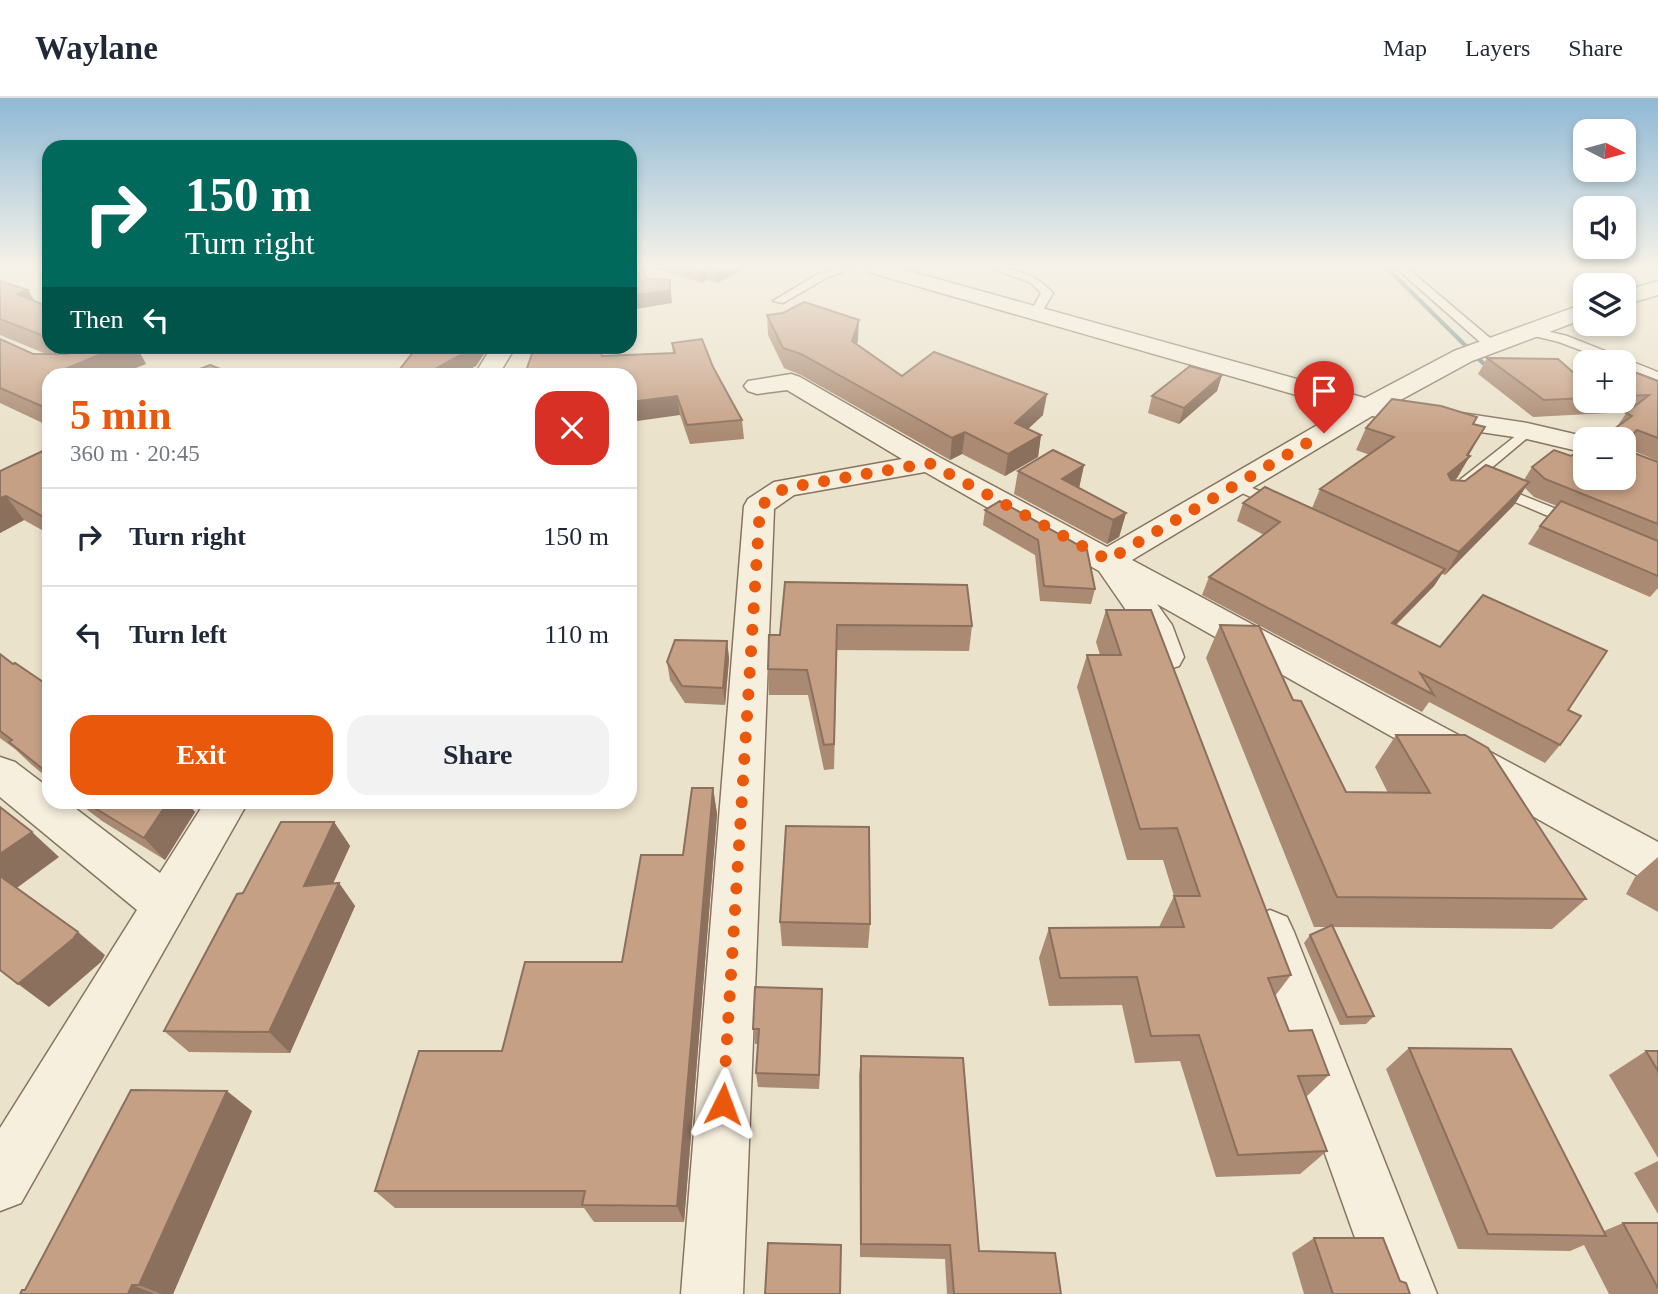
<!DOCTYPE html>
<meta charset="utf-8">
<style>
:root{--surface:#fff;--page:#f2f2f3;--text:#1f2937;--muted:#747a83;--line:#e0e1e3;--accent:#ea580c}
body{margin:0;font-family:Georgia,serif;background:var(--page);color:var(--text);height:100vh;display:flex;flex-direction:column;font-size:26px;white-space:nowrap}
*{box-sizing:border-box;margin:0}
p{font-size:23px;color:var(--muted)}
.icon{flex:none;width:38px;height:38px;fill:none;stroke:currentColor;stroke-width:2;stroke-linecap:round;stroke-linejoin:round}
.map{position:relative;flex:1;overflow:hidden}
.side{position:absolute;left:42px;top:270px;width:595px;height:441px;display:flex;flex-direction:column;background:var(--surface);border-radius:21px;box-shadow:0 4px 10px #0003}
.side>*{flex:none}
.banner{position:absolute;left:42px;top:42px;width:595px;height:214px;border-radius:21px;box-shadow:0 4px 10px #0003;background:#00695c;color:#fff;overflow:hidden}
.needle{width:46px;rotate:96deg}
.fabs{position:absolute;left:1573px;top:21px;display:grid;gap:14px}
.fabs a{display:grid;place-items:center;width:63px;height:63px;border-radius:14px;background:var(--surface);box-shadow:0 4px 10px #0003;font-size:35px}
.pin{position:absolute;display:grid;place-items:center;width:60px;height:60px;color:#fff;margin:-72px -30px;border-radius:50% 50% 50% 0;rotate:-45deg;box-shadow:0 0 7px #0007}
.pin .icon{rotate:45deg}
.me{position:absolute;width:77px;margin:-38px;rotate:3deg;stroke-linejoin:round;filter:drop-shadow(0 0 5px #0008)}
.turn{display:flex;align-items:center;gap:24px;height:147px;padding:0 28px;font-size:32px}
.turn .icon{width:91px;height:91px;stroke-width:2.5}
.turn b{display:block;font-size:49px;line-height:60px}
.then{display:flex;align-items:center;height:66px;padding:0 28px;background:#0003;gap:14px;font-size:26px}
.round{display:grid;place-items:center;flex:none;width:74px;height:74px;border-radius:21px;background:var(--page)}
.summary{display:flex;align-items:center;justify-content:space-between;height:119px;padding:0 28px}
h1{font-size:42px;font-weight:700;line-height:52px;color:var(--accent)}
.action{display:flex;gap:14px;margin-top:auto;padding:14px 28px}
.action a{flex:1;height:80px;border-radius:21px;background:var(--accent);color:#fff;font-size:28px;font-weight:700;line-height:80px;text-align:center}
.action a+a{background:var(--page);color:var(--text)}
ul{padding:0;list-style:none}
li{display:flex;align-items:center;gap:21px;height:98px;padding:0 28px;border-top:2px solid var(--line)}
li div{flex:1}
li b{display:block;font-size:26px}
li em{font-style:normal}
header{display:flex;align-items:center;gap:42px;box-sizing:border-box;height:98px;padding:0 35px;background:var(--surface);border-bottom:2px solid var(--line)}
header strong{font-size:33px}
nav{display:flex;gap:38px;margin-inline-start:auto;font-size:24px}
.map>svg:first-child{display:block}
</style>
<header>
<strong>Waylane</strong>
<nav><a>Map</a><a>Layers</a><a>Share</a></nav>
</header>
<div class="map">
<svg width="1658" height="1196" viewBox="0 0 1658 1196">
<rect width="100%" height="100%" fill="#ebe2cb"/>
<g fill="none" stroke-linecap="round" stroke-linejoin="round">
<polygon fill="#728e88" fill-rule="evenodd" points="1384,170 1390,170 1486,265 1486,267 1482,267"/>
<g stroke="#877561" stroke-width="3">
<g id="lane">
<polygon points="838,170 853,170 826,180 783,205 773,203 818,176"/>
<path d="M989 170C1014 170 1036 176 1053 195L1040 217 1030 215 1041 195 1030 184Z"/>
<polygon points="1396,170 1407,170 1496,245 1496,251 1488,251"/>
<polygon points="1530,229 1567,238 1658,274 1658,282 1624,269 1624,264 1612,264 1559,244 1526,236 1524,233"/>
<polygon points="1527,329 1532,330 1532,336 1471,387 1461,387 1459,384 1461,381"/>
<polygon points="1236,383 1285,404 1288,407 1285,410 1275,410 1231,390 1229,387 1231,384"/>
<polygon points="1494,386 1579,420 1581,423 1573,428 1567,426 1489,393 1487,390 1489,387"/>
</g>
</g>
<g stroke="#877561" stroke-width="3">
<g id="street">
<polygon points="865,170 898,170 1365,300 1454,253 1586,205 1586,220 1472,263 1395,305 1527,325 1596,341 1586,341 1586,355 1527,341 1372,318 1132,462 1658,744 1658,785 1642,780 1157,506 1172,527 1184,559 1179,568 1166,572 1153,568 1137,528 1099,473 925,374 794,397 774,411 743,1196 681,1196 744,408 748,401 774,384 902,361 787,292 757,296 748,293 744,288 748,283 791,276 800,279 939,359 1107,449 1345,311 868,174"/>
<polygon points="1658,183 1658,197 1624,207 1624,193"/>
<polygon points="492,248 516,248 499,276 475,276"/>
<polygon points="0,659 15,664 49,690 49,704 67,704 160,775 205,704 248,704 21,1105 0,1113 0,1030 137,812 0,699"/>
<polygon points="1270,812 1287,819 1294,834 1437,1196 1375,1196 1246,834 1253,819"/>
</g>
</g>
<use href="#lane" fill="#f6efde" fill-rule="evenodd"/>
<use href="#street" fill="#f6efde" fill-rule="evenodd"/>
</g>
<g fill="#aa8a72">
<polygon points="653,170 747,170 717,185 706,182 702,185"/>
<polygon points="0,183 34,203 49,209 49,248 136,248 146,266 49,276 49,328 0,305 0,241 33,256 46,256 0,237"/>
<polygon points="767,217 858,242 857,246 902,278 1043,317 1028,331 1041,337 1038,359 1005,378 962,356 950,362 801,277 784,270 768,237"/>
<polygon points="672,245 713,269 742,322 744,341 690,346 680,317 561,248 599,248 602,258 673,255"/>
<polygon points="411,248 489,248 476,268 413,255"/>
<polygon points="1487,260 1584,293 1586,292 1586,303 1624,303 1624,275 1658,283 1658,363 1634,353 1634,355 1658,364 1658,490 1650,499 1528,446 1540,428 1557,408 1534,399 1525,390 1514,407 1445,477 1442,476 1434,488 1396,527 1568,612 1560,647 1545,665 1429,604 1422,614 1202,497 1209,479 1264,437 1237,423 1243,405 1312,410 1320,391 1370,357 1356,352 1366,330 1477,319 1473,326 1485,329 1469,357 1457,380 1454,382 1524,382 1532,369 1571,358 1584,353 1616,330 1627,314 1533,319 1478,276"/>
<polygon points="1222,277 1217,293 1179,326 1148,315 1152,298"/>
<polygon points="49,350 49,436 24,422 0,435 0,373"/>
<polygon points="1084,367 1079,390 1126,415 1119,439 1107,446 1014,396 1018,373"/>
<polygon points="1000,403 1095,491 1091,506 1040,503 1035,457 983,427 985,412"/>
<polygon points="785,484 972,528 969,553 837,552 834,671 824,672 808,597 769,597 768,571 780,537"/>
<polygon points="1106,512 1291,877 1275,898 1289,933 1329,977 1306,999 1327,1053 1300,1076 1216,1079 1180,963 1135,965 1122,907 1049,908 1039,860 1049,830 1159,829 1174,798 1163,762 1127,762 1077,589 1087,557 1100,557 1096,544"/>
<polygon points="1220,527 1293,602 1346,694 1388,695 1375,669 1396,637 1586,801 1552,831 1333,829 1374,918 1366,926 1340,927 1304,845 1310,837 1329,829 1314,829 1206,560"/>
<polygon points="727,543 729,561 725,607 685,605 670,582 667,564"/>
<polygon points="0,556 13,566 49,588 49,681 32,667 15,651 0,640"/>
<polygon points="713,690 717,716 684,1124 594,1124 584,1110 395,1110 375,1093 502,953 622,864 683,757"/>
<polygon points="77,704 186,704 195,714 165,762 102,723"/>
<polygon points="334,724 350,748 333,785 339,785 355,808 290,955 189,954 164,933 243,795"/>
<polygon points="1658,759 1658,814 1626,796 1635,779"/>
<polygon points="780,824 870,826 868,850 782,848"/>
<polygon points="822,891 819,991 758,989 756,975 758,946 755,946 753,931"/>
<polygon points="1409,950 1604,1133 1623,1125 1658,1125 1658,1196 1609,1196 1584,1147 1570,1153 1458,1151 1386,971"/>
<polygon points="1646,953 1658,953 1658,1060 1609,977"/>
<polygon points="861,958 979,1153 1061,1196 947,1196 945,1161 860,1159 859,977"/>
<polygon points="252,1013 173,1196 20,1196 25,1192"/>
<polygon points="1658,1063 1658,1116 1634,1075"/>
<polygon points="1314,1140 1400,1183 1410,1196 1304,1196 1292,1155"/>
</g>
<g fill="#8b705d">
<polygon points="704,170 705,170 706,182 702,185 700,171"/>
<polygon points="721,170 747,170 717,185 716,172"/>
<polygon points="670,182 672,205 630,212 630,198"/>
<polygon points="28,192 41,213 17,196"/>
<polygon points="859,222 858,242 852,263 852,243"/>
<polygon points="121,248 136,248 146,266 121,276 69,276 65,271"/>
<polygon points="473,248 489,248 476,268 461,276 426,276"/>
<polygon points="1222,277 1217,293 1179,326 1184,310"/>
<polygon points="1047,296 1043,317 1012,346 1015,325"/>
<polygon points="677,298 680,317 630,324 630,304"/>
<polygon points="1485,329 1466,361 1470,358 1457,380 1435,398 1448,376 1467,357"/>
<polygon points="965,334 962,356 950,362 952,340"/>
<polygon points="1041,337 1038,359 1005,378 1008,356"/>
<polygon points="1084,367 1079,390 1062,381"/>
<polygon points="1529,384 1514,407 1445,477 1459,454"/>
<polygon points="6,398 24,422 0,435 0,400"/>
<polygon points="1126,415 1119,439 1107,446 1113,422"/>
<polygon points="1445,471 1434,488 1381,542 1392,525"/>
<polygon points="727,543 729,561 725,607 723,590"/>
<polygon points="713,690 717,716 684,1124 677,1108"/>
<polygon points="168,704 186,704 195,714 165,762 144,740"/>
<polygon points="334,724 350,748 321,812 304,788"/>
<polygon points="32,734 59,759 14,792 0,780 0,756"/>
<polygon points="339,785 355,808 290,955 269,934"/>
<polygon points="78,834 105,857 101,864 49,909 18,886"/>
<polygon points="822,891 822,906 819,991 819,977"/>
<polygon points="227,993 252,1013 173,1196 161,1196 139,1187"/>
<polygon points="132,1187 155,1196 128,1196"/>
</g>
<g fill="#c6a085" stroke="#8b705d" stroke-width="2">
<polygon points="630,170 642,170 648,181 670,182 670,192 630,198"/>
<polygon points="708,170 721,170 716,172"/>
<polygon points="0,183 28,192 17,196 49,209 49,240 0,221"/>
<polygon points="804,204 859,222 852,243 902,278 934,254 1047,296 1015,325 1041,337 1008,356 965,334 952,340 801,256 783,250 767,217 783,215"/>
<polygon points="0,241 33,256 68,256 71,254 67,248 121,248 65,271 79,276 49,276 49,309 46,310 0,290"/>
<polygon points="702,241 713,269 742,322 687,327 677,298 630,304 630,276 525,276 534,250 565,249 564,248 599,248 602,258 675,255 672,245"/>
<polygon points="418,248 473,248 471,251 426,276 396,276"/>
<polygon points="1487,260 1558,261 1584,284 1586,300 1544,302"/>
<polygon points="210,267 233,276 187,276"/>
<polygon points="1190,268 1222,277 1184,310 1152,298"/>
<polygon points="1629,272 1658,283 1658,340 1637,332 1634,335 1634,355 1658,364 1658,426 1545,381 1532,369 1554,352 1571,358 1580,352 1584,353 1586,353 1586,380 1624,380 1624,341 1600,341 1632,318 1626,315 1649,297 1624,298 1624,275"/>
<polygon points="1392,301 1441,308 1477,319 1473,326 1485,329 1467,357 1470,358 1448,376 1451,382 1465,383 1486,367 1529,384 1459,454 1320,391 1394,339 1366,330"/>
<polygon points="49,350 49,422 6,398 0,400 0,373"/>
<polygon points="1053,352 1084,367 1062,381 1126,415 1113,422 1018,373"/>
<polygon points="1265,389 1445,471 1392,525 1440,549 1483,497 1607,553 1568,612 1581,618 1560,647 1420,575 1434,597 1209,479 1280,424 1243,405"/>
<polygon points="1000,403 1087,452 1095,491 1044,488 1038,442 985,412"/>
<polygon points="1561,403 1658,443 1658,478 1540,428"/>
<polygon points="785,484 967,487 972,528 837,527 834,646 824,647 807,572 768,571 769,537 780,537"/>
<polygon points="1106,512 1151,512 1291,877 1268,880 1289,933 1312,932 1329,977 1298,978 1327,1053 1238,1057 1199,937 1151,938 1137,879 1060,880 1049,830 1184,829 1174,798 1200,798 1177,730 1140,731 1087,557 1121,557"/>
<polygon points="1220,527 1259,528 1293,602 1301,603 1346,694 1430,695 1396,637 1465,637 1488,650 1586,801 1337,799"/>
<polygon points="675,542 727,543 723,590 682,588 667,564"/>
<polygon points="0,556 13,566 15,565 49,588 49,676 9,644 12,642 0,633"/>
<polygon points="692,690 713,690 677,1108 582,1107 585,1093 375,1093 419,953 502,953 525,864 622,864 641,757 683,757"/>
<polygon points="85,704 168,704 144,740"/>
<polygon points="0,709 32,734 0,756"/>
<polygon points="281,724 334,724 304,788 339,785 269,934 164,933 237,796 243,795"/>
<polygon points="786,728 869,729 870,826 780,824"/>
<polygon points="0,778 78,834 73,841 18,886 0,872"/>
<polygon points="1332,827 1374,918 1347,919 1310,837"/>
<polygon points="755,889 822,891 819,977 756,975 759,931 753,931"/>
<polygon points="1409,950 1511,951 1606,1138 1488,1136"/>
<polygon points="1646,953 1658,953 1658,973"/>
<polygon points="861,958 963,960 979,1153 1055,1155 1061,1196 954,1196 950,1147 861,1146"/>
<polygon points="131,992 227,993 139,1187 132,1187 128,1196 20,1196 22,1192 25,1192"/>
<polygon points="1623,1125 1658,1125 1658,1190"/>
<polygon points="1314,1140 1383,1140 1400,1183 1406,1185 1410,1196 1333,1196"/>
<polygon points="768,1145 841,1147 840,1196 765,1196"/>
</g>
<linearGradient id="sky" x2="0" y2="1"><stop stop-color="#8fb9d6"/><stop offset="0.5" stop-color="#f6f2e8"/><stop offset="1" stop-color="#f6f2e8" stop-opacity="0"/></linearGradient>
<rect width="1658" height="337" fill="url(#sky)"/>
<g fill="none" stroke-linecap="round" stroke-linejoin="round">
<polyline stroke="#ea580c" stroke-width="12" stroke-dasharray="0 21.6" points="723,1006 760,408 785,390 929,365 1108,462 1324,335"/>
</g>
</svg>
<div class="fabs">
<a><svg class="needle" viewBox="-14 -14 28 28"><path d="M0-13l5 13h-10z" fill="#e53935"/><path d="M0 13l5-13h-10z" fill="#747a83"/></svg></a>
<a><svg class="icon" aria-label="sound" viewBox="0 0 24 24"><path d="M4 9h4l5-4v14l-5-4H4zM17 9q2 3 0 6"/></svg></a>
<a><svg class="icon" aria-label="layers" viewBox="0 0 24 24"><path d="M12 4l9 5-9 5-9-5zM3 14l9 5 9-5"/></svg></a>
<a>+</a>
<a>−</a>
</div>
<div class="pin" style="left:1324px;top:335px;background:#d93025"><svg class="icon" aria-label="arrive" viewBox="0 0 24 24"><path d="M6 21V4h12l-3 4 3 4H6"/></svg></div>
<svg class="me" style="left:723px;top:1006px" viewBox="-20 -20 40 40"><path d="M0-17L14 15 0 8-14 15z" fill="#ea580c" stroke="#fff" stroke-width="4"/></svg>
<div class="banner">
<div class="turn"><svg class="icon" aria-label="right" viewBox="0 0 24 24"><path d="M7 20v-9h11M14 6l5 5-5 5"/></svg><div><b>150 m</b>Turn right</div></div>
<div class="then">Then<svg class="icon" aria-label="left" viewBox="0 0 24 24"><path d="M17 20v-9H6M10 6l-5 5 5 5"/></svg></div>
</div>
<section class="side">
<div class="summary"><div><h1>5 min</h1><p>360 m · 20:45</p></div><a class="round" style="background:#d93025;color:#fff"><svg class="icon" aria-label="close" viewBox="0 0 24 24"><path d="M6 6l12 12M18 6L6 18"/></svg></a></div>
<ul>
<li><svg class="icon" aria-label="right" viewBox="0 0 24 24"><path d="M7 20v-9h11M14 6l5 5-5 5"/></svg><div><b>Turn right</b></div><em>150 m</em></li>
<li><svg class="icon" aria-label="left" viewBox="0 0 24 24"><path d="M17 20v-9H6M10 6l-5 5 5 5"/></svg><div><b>Turn left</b></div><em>110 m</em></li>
</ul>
<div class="action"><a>Exit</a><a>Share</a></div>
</section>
</div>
